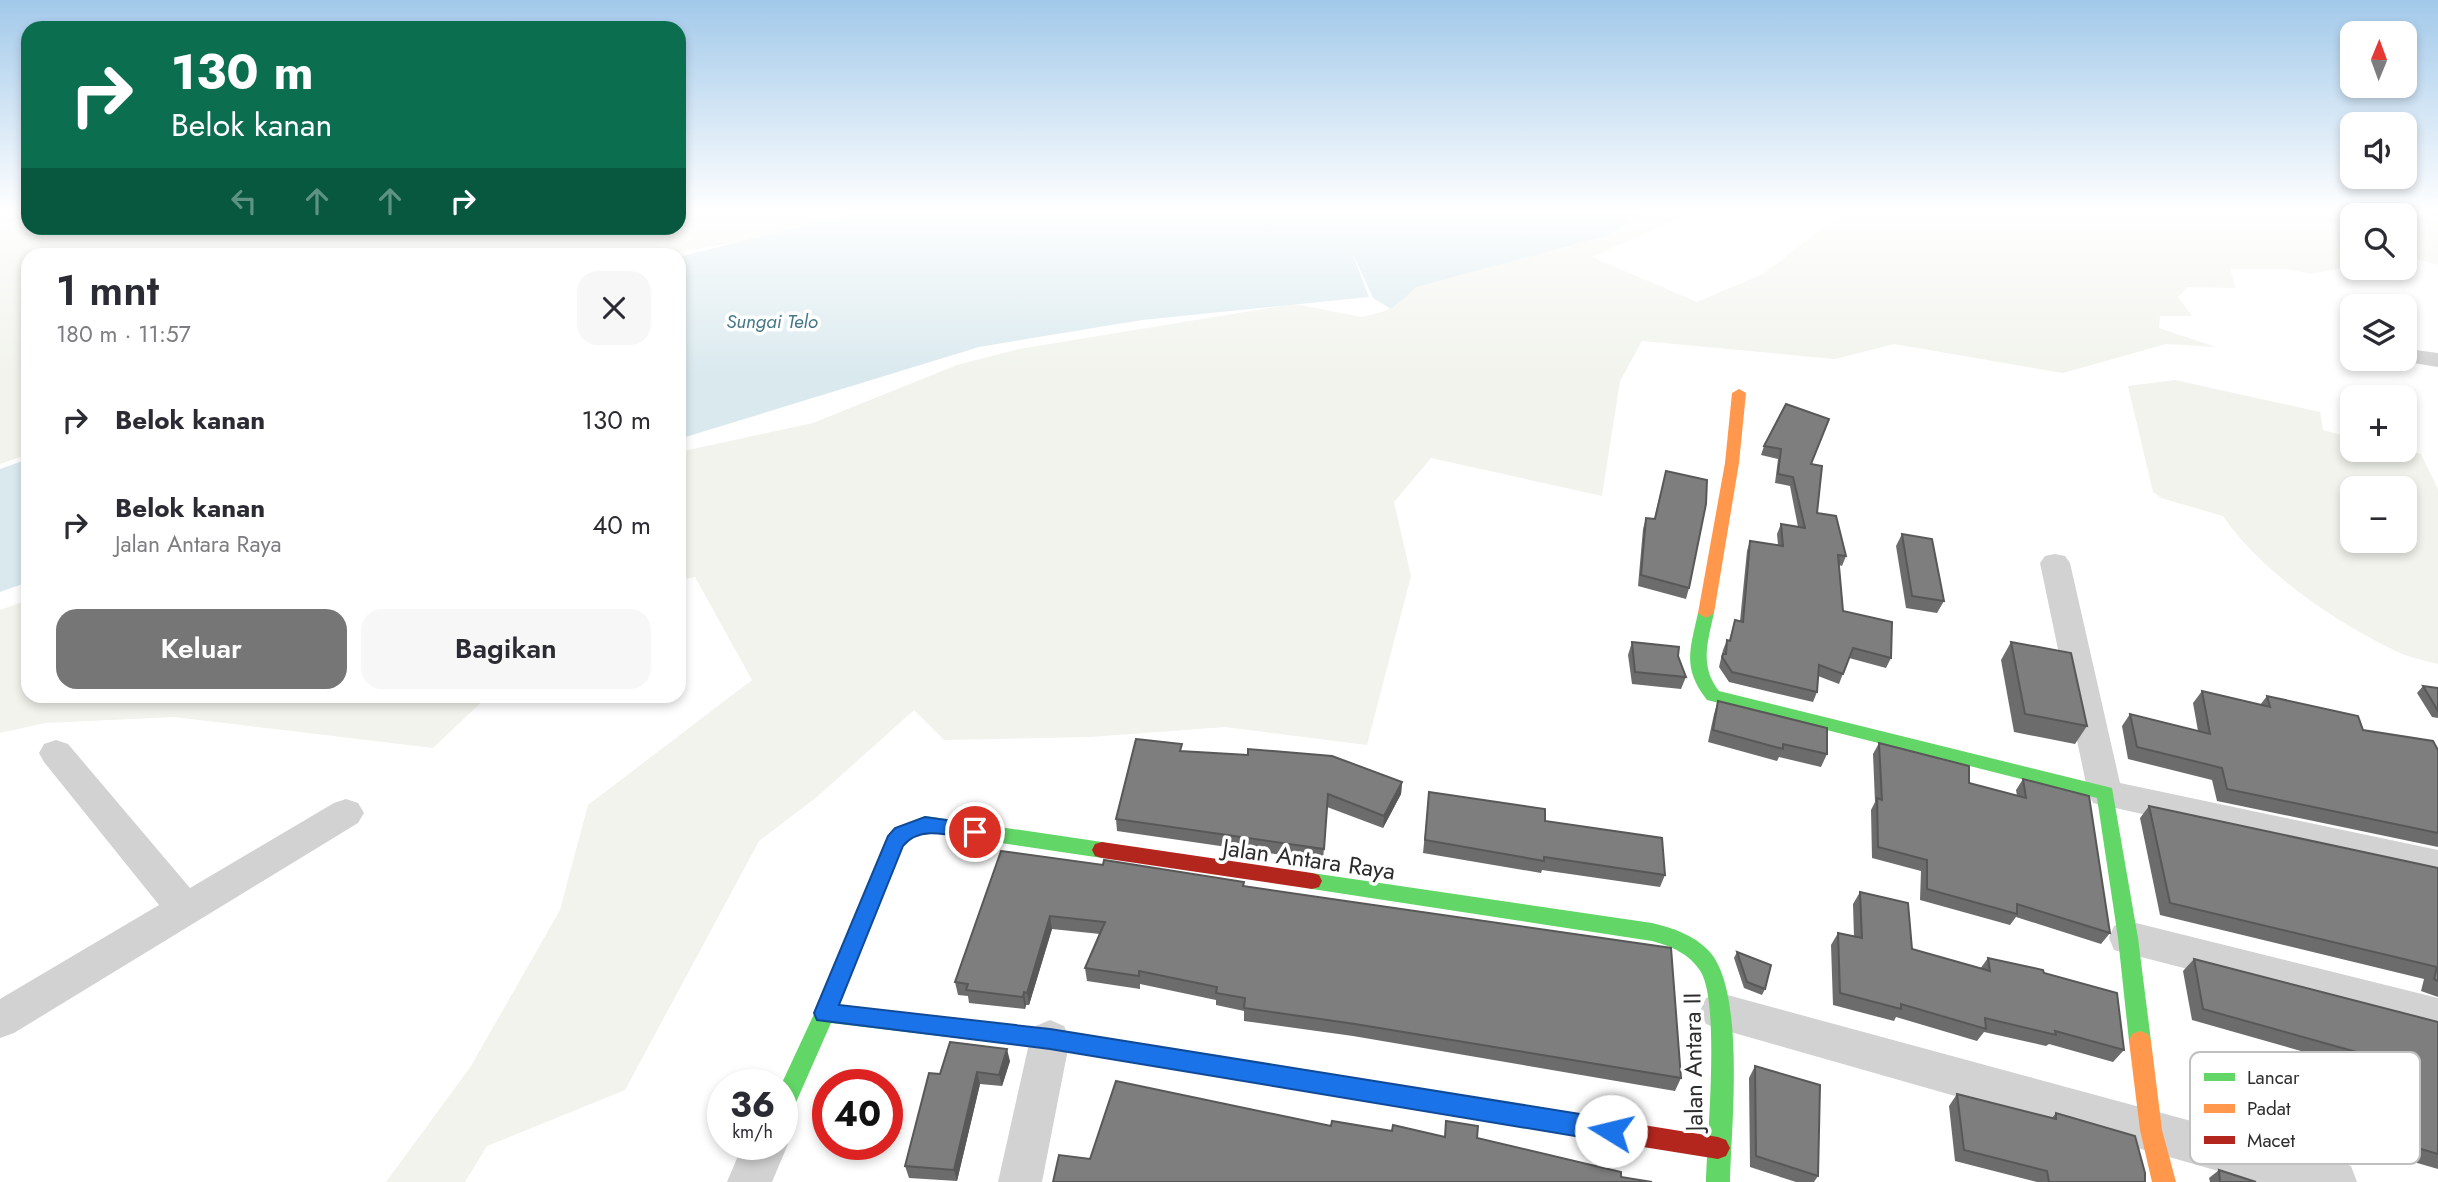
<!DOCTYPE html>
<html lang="id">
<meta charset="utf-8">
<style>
:root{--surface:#fff;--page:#f7f7f7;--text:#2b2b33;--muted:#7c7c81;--accent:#767676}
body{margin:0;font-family:Jost,sans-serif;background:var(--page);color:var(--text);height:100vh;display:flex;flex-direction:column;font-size:26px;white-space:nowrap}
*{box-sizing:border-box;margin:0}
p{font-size:23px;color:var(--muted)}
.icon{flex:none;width:38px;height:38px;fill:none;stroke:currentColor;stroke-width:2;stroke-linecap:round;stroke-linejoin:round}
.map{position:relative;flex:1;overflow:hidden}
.sheet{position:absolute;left:21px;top:248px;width:665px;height:455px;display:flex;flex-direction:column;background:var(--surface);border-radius:21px;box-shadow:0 4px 10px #0003}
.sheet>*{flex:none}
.top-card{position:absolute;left:21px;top:21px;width:665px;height:214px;border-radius:21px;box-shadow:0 4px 10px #0003;background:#0b6e4f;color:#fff;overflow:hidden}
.needle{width:46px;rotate:1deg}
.buttons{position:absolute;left:2340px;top:21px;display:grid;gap:14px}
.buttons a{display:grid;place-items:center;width:77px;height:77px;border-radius:14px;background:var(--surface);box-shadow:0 4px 10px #0003;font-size:35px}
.speed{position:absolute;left:707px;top:1069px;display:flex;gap:14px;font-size:35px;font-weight:700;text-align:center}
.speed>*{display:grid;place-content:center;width:91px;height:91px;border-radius:50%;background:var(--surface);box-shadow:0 4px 10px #0003;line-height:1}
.speed small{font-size:18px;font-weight:400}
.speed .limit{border:10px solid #d22;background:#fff;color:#111}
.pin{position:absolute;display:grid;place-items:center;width:60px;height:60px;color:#fff;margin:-30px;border:4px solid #fff;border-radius:50%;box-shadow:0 2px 7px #0007}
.me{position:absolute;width:77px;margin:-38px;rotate:279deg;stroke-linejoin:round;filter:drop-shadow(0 0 5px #0008)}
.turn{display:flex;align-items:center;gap:24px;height:147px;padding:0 35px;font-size:32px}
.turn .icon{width:91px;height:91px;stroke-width:2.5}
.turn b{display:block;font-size:49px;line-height:60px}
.lanes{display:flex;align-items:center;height:66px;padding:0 35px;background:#0003;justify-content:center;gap:35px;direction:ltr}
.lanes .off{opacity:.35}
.round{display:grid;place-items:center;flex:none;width:74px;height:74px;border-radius:21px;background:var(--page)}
.headline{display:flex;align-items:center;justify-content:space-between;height:119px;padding:0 35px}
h1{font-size:42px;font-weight:600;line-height:52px}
.primary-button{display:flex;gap:14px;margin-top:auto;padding:14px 35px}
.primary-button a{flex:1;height:80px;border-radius:21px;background:var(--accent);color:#fff;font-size:28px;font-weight:600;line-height:80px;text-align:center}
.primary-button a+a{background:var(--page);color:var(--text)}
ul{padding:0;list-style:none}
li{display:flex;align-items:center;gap:21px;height:105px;padding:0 35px}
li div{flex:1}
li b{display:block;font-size:26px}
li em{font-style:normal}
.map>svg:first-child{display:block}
</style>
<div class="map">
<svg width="2438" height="1182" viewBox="0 0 2438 1182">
<rect width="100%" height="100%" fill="#fff"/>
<g fill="#f1f3ec" fill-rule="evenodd">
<polygon points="0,212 28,212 28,228 679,228 679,212 924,212 660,255 28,256 28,454 0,464"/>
<polygon points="1646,212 1694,212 1592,257 1697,302 1763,274 1843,212 2389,212 2399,215 2352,215 2352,266 2311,274 2286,269 2230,269 2236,288 2188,287 2178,297 2192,316 2160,316 2159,328 2216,347 2166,344 2063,373 1894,344 1835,359 1642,341 1620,381 1602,496 1431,458 1394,502 1411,576 1367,745 1225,727 1090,737 944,740 914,710 818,796 759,841 625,1090 487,1146 465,1182 386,1182 471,1066 560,910 588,805 752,680 695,577 679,580 679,452 813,423 957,365 1019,349 1294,304 1362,317 1385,311 1417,287 1601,237"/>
<polygon points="2405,217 2438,221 2438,265 2405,256"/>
<path d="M2175 380 2320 412 2323 430 2352 438V450H2402L2421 454 2438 489V664C2423 660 2406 657 2392 649 2334 621 2259 570 2223 516L2161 498 2153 492 2128 386ZM2404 488V541H2352V488Z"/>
<polygon points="28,600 28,696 487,697 433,748 174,717 45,723 0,733 0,610"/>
</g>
<g fill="#d9e9ee">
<polygon points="859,212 1647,212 1606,236 1417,287 1391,309 1373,298 1351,250 1369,297 1142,320 979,347 679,439 679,257"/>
<polygon points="28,459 28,582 0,592 0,469"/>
</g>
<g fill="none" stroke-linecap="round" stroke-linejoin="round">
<g fill="#d2d2d2" fill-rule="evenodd">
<polygon points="2415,350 2438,353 2438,367 2407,362 2404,355"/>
<polygon points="2055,554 2065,556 2070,563 2120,783 2438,850 2438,880 2093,803 2088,793 2040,563 2045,556"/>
<polygon points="56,740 68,744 190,888 334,803 346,799 358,803 364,813 358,823 14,1033 0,1038 0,999 159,905 44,762 39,753 44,744"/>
<polygon points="2128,921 2438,998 2438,1034 2114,950 2109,938 2114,926"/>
<polygon points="1720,993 2335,1160 2351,1166 2357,1182 2257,1182 1720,1029 1706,1024 1700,1011 1706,998"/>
<polygon points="1050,1020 1064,1026 1070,1039 1042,1182 998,1182 1030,1039 1036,1026"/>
<polygon points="782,1131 788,1144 772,1182 727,1182 743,1144 782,1144"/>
</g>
<g fill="#63d668" fill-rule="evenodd">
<path d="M1706 608 1714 613C1708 641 1699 666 1719 691L2112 788 2138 938 2151 1041 2148 1048 2140 1051 2132 1048 2129 1041 2118 938 2097 798 1707 700C1682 668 1690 650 1698 613Z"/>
<polygon points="925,816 1102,842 1109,844 1112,850 1109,856 1102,858 926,832 909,838 903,846 839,1005 1050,1029 1556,1111 1564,1114 1567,1122 1564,1130 1556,1133 1050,1049 831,1023 790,1116 782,1119 781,1085 815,1012 885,842 895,828"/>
<path d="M1312 873 1652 923C1673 928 1694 935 1709 951 1746 991 1731 1127 1730 1182H1706C1707 1139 1720 1005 1701 972 1690 954 1671 946 1652 941L1312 889 1305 887 1302 881 1305 875Z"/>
</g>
<g fill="#ff974d" fill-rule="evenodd">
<polygon points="1739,389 1746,393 1739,463 1714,613 1706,618 1698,613 1725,463 1732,393"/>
<polygon points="2140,1031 2148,1034 2151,1041 2162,1130 2176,1182 2152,1182 2140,1130 2129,1041 2132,1034"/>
</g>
<g fill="#b3261e" fill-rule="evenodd">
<polygon points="1102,842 1312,873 1319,875 1322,881 1319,887 1312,889 1102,858 1095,856 1092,850 1095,844"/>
<polygon points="1556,1111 1718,1137 1726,1140 1730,1148 1726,1156 1718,1159 1556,1133 1548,1130 1545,1122 1548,1114"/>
</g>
</g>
<g fill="#6c6c6c">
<polygon points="1786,404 1811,464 1817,513 1846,556 1842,566 1839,565 1843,611 1891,658 1886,668 1849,658 1839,684 1818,676 1817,692 1813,702 1729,682 1719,667 1723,650 1727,640 1729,641 1735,620 1740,621 1747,551 1750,541 1778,545 1777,534 1781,524 1798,527 1790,486 1775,483 1778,459 1761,455 1764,446"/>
<polygon points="1666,471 1689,588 1686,599 1638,586 1643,529 1646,518 1654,519"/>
<polygon points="1902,534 1944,601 1937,613 1906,608 1896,546"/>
<polygon points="1632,642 1678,656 1686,677 1681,689 1632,684 1628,655"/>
<polygon points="2011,642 2087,726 2075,744 2014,732 2001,660"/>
<polygon points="2423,686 2438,688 2438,718 2432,717 2417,693"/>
<polygon points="2202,691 2260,705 2267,696 2363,730 2438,750 2438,847 2217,801 2212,780 2128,759 2122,726 2130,714 2198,731 2193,703"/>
<polygon points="1718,701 1827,754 1821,767 1779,757 1777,761 1708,742 1714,714"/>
<polygon points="1879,743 1969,783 2017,796 2016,790 2023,779 2110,933 2101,944 2016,917 2010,925 1920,900 1921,871 1872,858 1871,810 1875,802 1873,754"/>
<polygon points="1182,751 1402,782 1401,794 1383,828 1327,807 1323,861 1117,831 1116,819"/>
<polygon points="1429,792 1545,821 1665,875 1660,887 1542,870 1541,873 1423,853"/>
<polygon points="2149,806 2438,868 2438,997 2421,991 2424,979 2160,915 2140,818"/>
<polygon points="1103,865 1244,882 1244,886 1681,1078 1675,1091 1353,1036 1244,1021 1244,1011 1216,1005 1216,1000 1140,984 1140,989 1087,981 1085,968 1100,934 1052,929 1029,1005 1026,1005 1025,1009 969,1003 968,996 958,995 955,982"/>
<polygon points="1860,892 1912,949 1980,969 1988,958 2044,973 2124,1050 2113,1062 2049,1044 2046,1046 1984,1032 1977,1041 1896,1017 1894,1021 1833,1005 1831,945 1838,933 1854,937 1853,904"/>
<polygon points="1737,952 1765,989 1762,995 1744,988 1734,958"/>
<polygon points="2194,959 2438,1022 2438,1169 2400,1158 2395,1144 2275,1116 2272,1119 2216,1109 2203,1074 2214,1062 2393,1092 2396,1078 2192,1020 2183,971"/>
<polygon points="1010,1061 1002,1086 980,1084 957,1181 909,1178 905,1166 940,1074"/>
<polygon points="1755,1066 1818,1176 1814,1182 1796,1182 1750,1167 1749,1078"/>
<polygon points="1957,1094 2052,1118 2056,1113 2145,1182 2037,1182 1955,1161 1949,1106"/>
<polygon points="2219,1170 2256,1182 2210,1182 2209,1178"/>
</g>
<g fill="#585858">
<polygon points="1402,782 1401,794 1383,828 1384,816"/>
<polygon points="1050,916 1052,929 1029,1005 1027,993"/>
<polygon points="1024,992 1026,1005 1025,1009 1023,997"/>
<polygon points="1007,1049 1010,1061 1002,1086 999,1075"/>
<polygon points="977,1072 980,1084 957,1181 954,1170"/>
</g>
<g fill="#7e7e7e" stroke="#585858" stroke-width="2">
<polygon points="1786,404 1829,419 1811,464 1822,466 1817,513 1836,516 1846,556 1838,555 1843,611 1892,622 1891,658 1853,648 1843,674 1819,665 1817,692 1732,672 1722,657 1723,654 1726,654 1727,640 1730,641 1735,620 1743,622 1750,541 1783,546 1781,524 1805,528 1793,477 1778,474 1781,449 1764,446"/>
<polygon points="1666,471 1707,480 1706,504 1689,588 1641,575 1646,518 1655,519"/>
<polygon points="1902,534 1932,539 1944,601 1912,596"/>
<polygon points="1632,642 1679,647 1678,656 1686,677 1635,672"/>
<polygon points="2011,642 2071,653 2087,726 2025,714"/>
<polygon points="2423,686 2438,688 2438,711"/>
<polygon points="2202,691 2270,707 2267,696 2358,716 2363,730 2433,741 2438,750 2438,833 2227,789 2222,768 2137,747 2130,714 2210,734"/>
<polygon points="1718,701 1827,728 1827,754 1783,744 1783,749 1713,730"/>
<polygon points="1136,739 1182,744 1180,751 1248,755 1248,749 1332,756 1402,782 1384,816 1328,794 1324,849 1116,819"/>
<polygon points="1879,743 1969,766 1969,783 2026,798 2023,779 2089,796 2110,933 2017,904 2017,914 1927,889 1927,860 1878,847 1877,798 1882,800"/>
<polygon points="1429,792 1545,809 1545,821 1662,838 1665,875 1544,857 1544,861 1425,840"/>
<polygon points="2149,806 2438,868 2438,981 2434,979 2437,967 2170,903"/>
<polygon points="1001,851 1103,865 1104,860 1244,882 1243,886 1325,898 1671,948 1681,1078 1355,1024 1244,1008 1245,998 1216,993 1217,987 1139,971 1139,976 1085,968 1105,922 1050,916 1027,993 1024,992 1023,997 966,990 968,984 955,982"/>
<polygon points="1860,892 1908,903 1912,949 1990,971 1988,958 2043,970 2044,973 2117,993 2124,1050 2055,1031 2056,1035 1985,1018 1986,1029 1901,1004 1901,1009 1840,993 1838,933 1862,938"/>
<polygon points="1737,952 1771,965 1765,989 1747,982"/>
<polygon points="2194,959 2438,1022 2438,1154 2414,1147 2409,1133 2284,1104 2285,1107 2228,1098 2214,1062 2404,1094 2410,1067 2203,1009"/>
<polygon points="950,1042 1007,1049 999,1075 977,1072 954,1170 905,1166 929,1073 940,1074"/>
<polygon points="1755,1066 1820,1085 1818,1176 1756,1156"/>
<polygon points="1116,1081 1331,1126 1332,1121 1392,1131 1393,1125 1445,1137 1446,1121 1478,1126 1477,1138 1621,1172 1621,1177 1652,1182 1053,1182 1059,1155 1090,1159"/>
<polygon points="1957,1094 2056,1119 2056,1113 2135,1136 2145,1173 2145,1182 2049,1182 2047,1171 1964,1150"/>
<polygon points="2219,1170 2256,1182 2220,1182"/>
</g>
<linearGradient id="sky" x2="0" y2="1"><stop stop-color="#a2c9ea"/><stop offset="0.56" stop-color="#fff"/><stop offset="1" stop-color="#fff" stop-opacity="0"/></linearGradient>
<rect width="2438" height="377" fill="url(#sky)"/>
<path fill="#1a73e8" stroke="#114b97" stroke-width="2" d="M925 817 975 824 982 827 985 832 982 838 975 840C952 836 920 824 903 846L839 1005 1050 1029 1611 1119 1619 1123 1622 1131 1619 1139 1611 1142 1050 1049 817 1020 814 1013 888 836 895 828Z"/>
<g text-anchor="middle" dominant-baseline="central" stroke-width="7" stroke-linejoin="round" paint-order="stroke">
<g font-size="19" font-style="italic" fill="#437787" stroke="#fff">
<text x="772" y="321">Sungai Telo</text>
</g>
<g font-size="24" fill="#2d2d2d" stroke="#fff">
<text transform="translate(1309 859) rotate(8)">Jalan Antara Raya</text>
<text transform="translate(1693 1062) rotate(-91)">Jalan Antara II</text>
</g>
</g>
<rect x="2190" y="1052" width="230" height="112" rx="10" fill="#fff" stroke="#c0c0c0" stroke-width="2"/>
<rect x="2204" y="1073" width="31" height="8" fill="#63d668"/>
<rect x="2204" y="1104" width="31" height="9" fill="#ff974d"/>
<rect x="2204" y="1136" width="31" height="8" fill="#b3261e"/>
<g font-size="19" fill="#2d2d2d">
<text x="2247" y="1084">Lancar</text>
<text x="2247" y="1115">Padat</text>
<text x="2247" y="1147">Macet</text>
</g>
</svg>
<div class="buttons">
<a><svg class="needle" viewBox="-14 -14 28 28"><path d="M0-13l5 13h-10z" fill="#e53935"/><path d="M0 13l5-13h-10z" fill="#7c7c81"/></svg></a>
<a><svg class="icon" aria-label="sound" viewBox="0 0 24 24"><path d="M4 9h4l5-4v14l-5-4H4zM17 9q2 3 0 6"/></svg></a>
<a><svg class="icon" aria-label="search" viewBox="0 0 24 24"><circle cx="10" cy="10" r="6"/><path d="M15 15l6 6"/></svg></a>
<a><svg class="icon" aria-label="layers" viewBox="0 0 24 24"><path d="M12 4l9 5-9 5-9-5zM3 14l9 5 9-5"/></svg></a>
<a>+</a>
<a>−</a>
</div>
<div class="speed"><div>36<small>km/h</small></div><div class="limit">40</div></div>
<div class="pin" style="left:975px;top:832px;background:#d93025"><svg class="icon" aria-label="arrive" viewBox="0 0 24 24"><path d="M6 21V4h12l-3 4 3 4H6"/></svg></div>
<svg class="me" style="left:1611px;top:1131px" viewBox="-20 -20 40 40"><circle r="19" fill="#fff"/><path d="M0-13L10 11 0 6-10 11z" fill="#1a73e8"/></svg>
<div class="top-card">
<div class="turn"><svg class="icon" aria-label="right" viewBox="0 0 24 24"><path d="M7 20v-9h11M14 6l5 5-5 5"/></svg><div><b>130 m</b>Belok kanan</div></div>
<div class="lanes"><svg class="icon off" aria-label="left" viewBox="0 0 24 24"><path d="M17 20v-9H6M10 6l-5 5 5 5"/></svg><svg class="icon off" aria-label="ahead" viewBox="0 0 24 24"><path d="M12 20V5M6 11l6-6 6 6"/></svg><svg class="icon off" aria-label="ahead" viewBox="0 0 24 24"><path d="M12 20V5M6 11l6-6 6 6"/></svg><svg class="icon" aria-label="right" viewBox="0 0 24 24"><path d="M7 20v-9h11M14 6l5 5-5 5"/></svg></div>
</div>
<section class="sheet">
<div class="headline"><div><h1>1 mnt</h1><p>180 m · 11:57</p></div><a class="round"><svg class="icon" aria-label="close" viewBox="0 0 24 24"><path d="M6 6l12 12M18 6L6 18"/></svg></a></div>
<ul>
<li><svg class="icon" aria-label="right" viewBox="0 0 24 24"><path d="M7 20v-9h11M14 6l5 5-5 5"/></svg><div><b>Belok kanan</b></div><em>130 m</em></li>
<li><svg class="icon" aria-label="right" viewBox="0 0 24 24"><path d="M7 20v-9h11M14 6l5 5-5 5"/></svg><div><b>Belok kanan</b><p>Jalan Antara Raya</p></div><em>40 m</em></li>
</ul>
<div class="primary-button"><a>Keluar</a><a>Bagikan</a></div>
</section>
</div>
